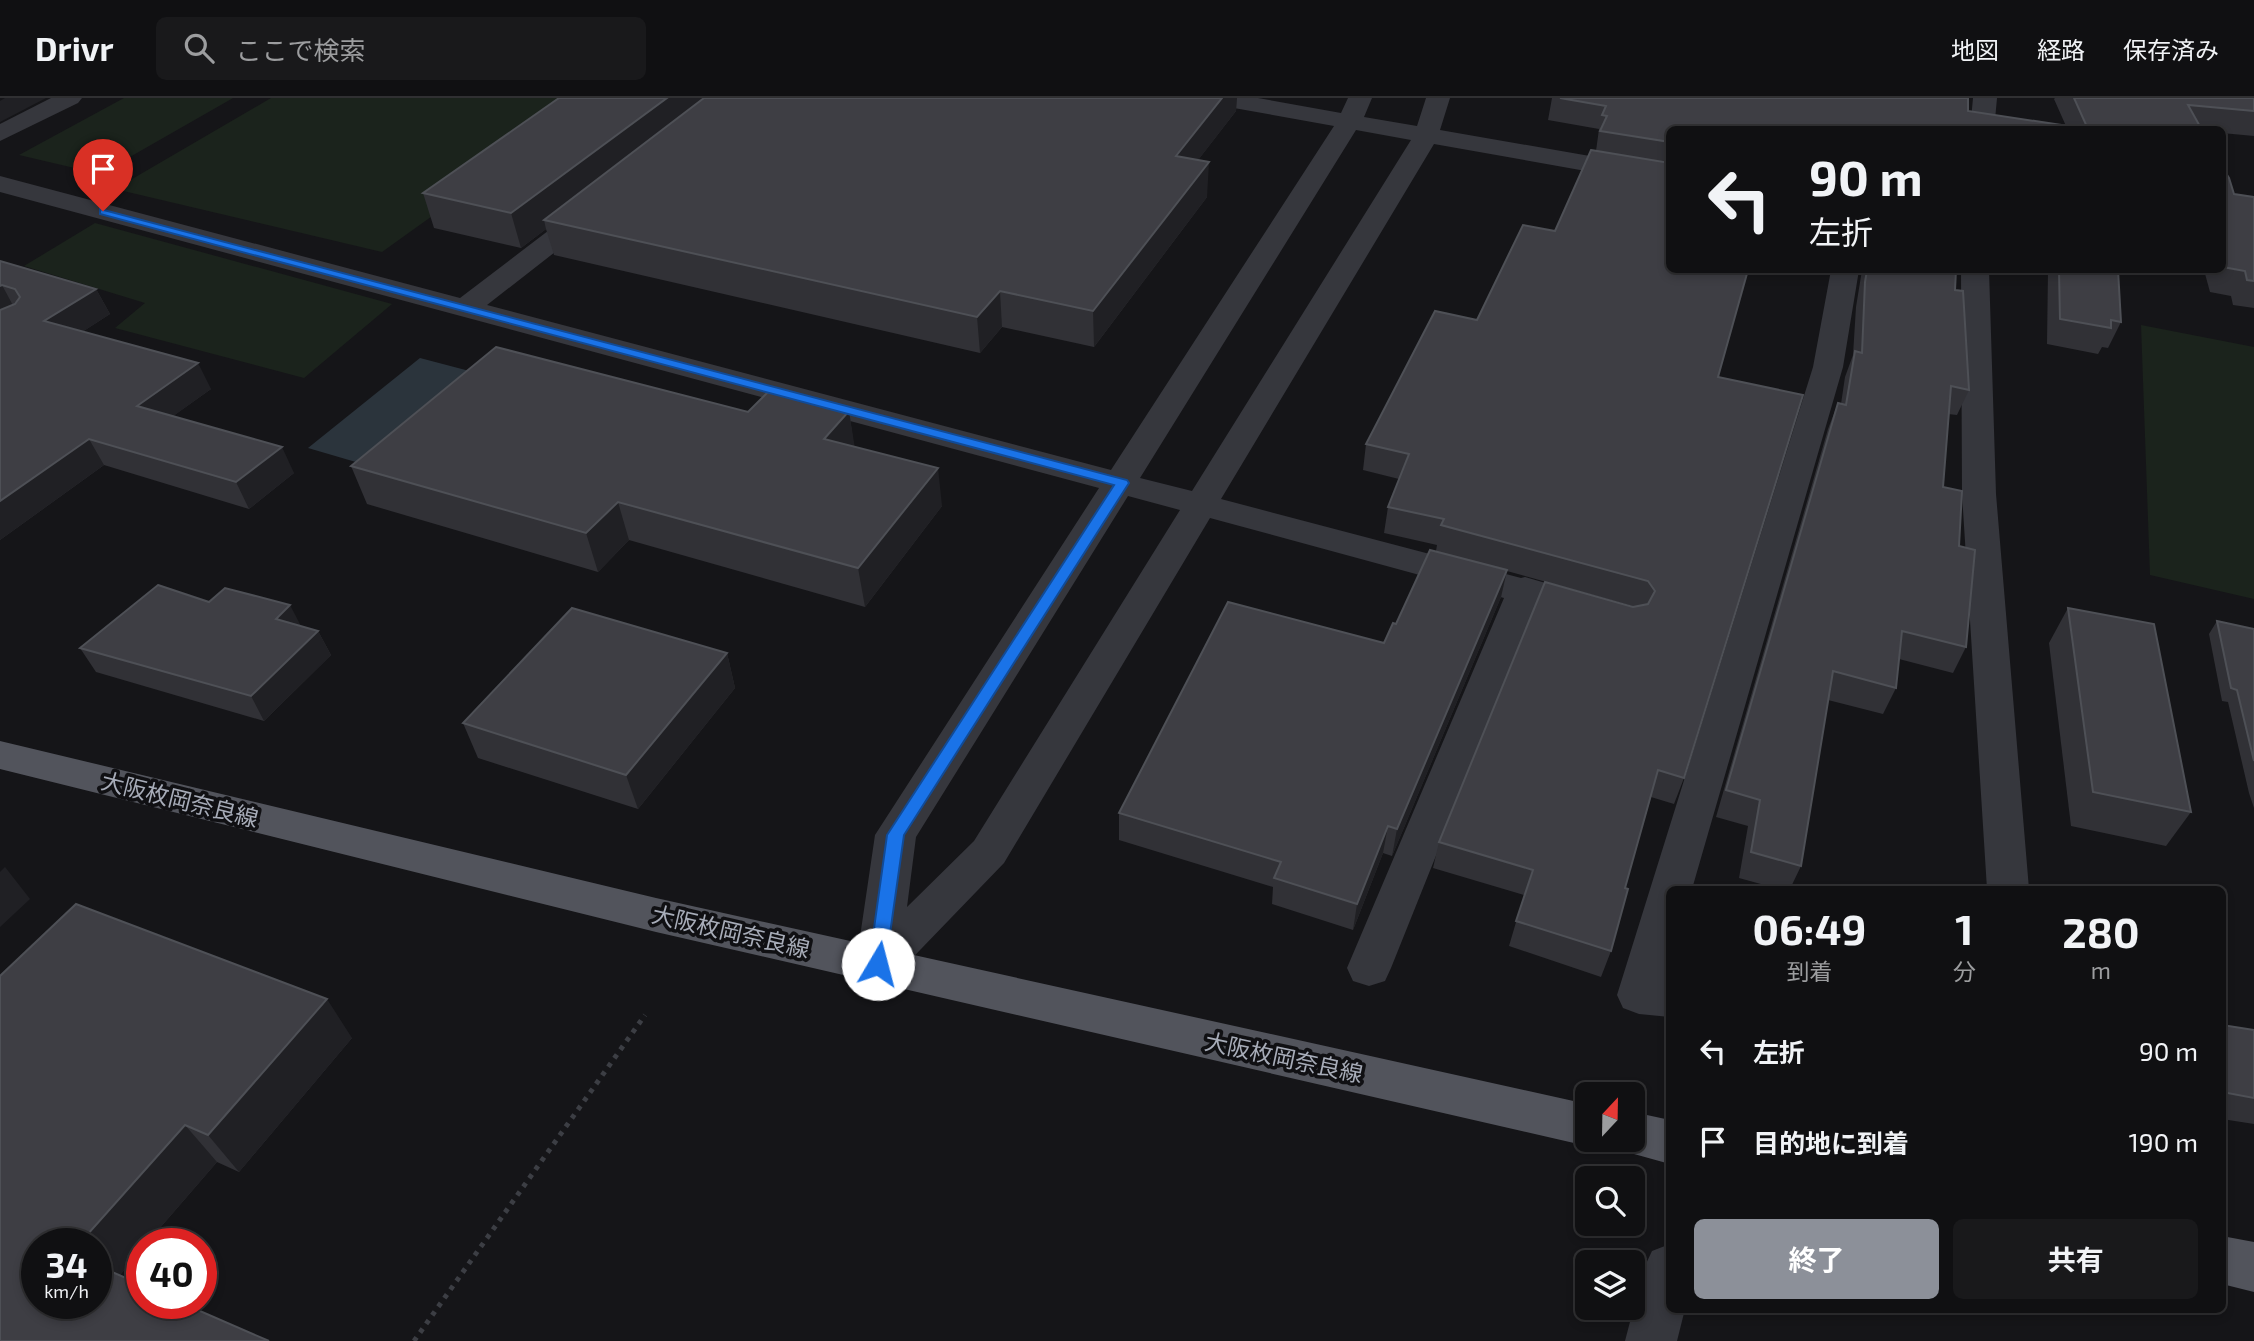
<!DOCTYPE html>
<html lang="ja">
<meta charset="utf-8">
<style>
:root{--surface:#101012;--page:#19191b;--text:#f1f3f6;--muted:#9c9d9f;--line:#303032;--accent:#8c9099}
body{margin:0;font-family:"Exo 2","Noto Sans JP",sans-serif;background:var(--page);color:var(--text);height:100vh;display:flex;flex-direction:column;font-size:26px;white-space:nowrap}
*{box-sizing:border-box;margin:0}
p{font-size:23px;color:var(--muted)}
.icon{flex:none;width:38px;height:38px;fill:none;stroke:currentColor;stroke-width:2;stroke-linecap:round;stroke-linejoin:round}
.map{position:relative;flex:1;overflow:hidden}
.drawer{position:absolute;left:1666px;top:788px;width:560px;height:427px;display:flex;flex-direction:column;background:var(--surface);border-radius:10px;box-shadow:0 4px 10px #0003,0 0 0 2px var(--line)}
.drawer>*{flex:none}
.hud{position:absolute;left:1666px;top:28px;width:560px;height:147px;border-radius:10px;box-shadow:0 4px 10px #0003,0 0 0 2px var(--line);background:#101012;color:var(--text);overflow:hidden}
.needle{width:46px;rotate:22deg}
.tools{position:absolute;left:1575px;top:984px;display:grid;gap:14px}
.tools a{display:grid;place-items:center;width:70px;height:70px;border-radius:10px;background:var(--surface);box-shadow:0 4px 10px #0003,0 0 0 2px var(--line);font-size:35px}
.speed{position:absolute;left:21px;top:1130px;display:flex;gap:14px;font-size:35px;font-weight:700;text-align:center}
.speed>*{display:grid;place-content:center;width:91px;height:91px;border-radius:50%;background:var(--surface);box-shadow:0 4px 10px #0003,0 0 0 2px var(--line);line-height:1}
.speed small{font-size:18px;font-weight:400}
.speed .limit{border:10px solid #d22;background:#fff;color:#111}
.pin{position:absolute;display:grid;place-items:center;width:60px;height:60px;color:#fff;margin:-72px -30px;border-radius:50% 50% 50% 0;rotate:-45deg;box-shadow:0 0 7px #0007}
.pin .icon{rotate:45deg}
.me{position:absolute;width:77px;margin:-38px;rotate:8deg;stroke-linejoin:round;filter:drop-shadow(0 0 5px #0008)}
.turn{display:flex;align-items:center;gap:24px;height:147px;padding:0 28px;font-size:32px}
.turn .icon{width:91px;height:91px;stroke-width:2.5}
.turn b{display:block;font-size:49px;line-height:60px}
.eta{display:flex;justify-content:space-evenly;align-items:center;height:119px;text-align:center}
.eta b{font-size:42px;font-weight:700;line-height:49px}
.button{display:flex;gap:14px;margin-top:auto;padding:14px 28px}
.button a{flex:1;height:80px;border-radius:10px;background:var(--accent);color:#fff;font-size:28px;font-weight:700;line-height:80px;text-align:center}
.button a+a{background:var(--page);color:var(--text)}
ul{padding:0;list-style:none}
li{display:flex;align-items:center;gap:21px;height:91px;padding:0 28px}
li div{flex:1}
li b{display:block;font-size:26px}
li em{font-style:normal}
header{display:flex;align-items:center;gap:42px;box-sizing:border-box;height:98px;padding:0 35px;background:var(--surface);border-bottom:2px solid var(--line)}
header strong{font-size:33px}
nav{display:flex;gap:38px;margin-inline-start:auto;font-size:24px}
.search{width:490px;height:63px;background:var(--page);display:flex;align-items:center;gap:18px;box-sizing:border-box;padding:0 24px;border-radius:10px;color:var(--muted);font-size:26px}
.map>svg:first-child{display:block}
</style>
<header>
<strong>Drivr</strong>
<div class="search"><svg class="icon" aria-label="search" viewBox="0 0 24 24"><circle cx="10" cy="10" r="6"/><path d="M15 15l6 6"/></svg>ここで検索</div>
<nav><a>地図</a><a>経路</a><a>保存済み</a></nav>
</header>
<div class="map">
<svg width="2254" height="1243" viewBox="0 0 2254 1243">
<rect width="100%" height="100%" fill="#151518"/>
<g fill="#1b231c">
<polygon points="124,0 233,0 100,76 19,57"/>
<polygon points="271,0 597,0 382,154 115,91"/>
<polygon points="95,125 392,206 304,280 115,230 145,205 24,168"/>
<polygon points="2141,227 2254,249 2254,501 2150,477"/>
</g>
<polygon fill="#2b343c" points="420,260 477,275 366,367 308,350"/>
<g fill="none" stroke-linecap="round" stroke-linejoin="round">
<polyline stroke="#3c3e44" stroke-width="5" stroke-dasharray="4.5 6" stroke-linecap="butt" points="414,1243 645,917"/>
<g fill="#36373d" fill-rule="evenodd">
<polygon points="51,0 82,0 78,5 0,43 0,26"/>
<path d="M1205 0H1258L1341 15 1348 0H1372L1364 19 1417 28 1426 0H1450L1440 32 1670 72V88L1434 46 1221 401 1521 480 1525 479 1604 502 1609 511 1604 520 1591 523 1536 508 1391 870 1385 883 1369 888 1353 883 1347 870 1504 500 1210 420 1004 765 894 879 878 884 862 879 856 866 875 737 1099 390 0 94V78L460 200 582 107 591 105 600 107 604 113 600 119 487 207 1111 372 1334 28 1217 7 1209 5ZM1356 32 1411 42 1192 393 1140 380ZM1128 398 1180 412 974 743 907 809 916 739Z"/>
<polygon points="1973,0 1997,0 1994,32 1970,32"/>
<polygon points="1831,172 1859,172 1843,269 1692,791 1670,791 1670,869 1666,881 1670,881 1670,919 1639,916 1623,910 1617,897 1813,269"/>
<polygon points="1961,172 1989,172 1996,396 2029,791 1987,791 1962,396"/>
<polygon points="1670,1146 1670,1211 1685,1211 1677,1243 1625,1243 1644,1170 1652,1153"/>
</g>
<g fill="#52545c" fill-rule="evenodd">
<polygon points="0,643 656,800 1587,1006 1587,1041 1604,1041 1587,1048 656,834 0,671"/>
<polygon points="1633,1014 1670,1022 1670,1066 1616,1051 1611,1041 1633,1041"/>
<polygon points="2222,1138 2254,1144 2254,1194 2222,1186"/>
</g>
</g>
<g fill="#313136">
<polygon points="1222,0 1237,0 1236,13 1198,62 1207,99 1094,249 1002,229 980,255 554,157 546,131 521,150 434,130 423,95"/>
<polygon points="1552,0 1968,0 1968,13 2066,28 2054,1 2055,0 2254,0 2254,38 2222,35 2222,32 1670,32 1670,172 1718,279 1684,680 1674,706 1651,699 1625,790 1611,853 1601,879 1509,848 1524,797 1433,770 1439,744 1633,509 1636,509 1507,473 1501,499 1392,758 1383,755 1353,832 1272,806 1273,789 1119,742 1119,715 1384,545 1396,526 1436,453 1437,447 1384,435 1388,409 1399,381 1363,372 1366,346 1477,222 1555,133 1596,53 1599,31 1548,22"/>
<polygon points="2222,69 2234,96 2254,99 2254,210 2233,207 2231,198 2210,194 2204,172 2222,172"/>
<polygon points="0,163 96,191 110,216 82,234 211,291 173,318 294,375 249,411 104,367 0,442"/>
<polygon points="1860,172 1956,172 1955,192 1969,292 1957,317 1948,316 1943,389 1959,448 1966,549 1953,575 1899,561 1896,590 1883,616 1828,602 1801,768 1790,791 1779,791 1739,780 1748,728 1716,719 1828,331 1838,305 1841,306 1845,279 1853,257 1856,209 1862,172"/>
<polygon points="2048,172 2118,172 2121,224 2108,250 2102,249 2098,256 2047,246"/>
<polygon points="849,313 854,349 942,408 865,509 629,442 598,474 367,406 351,368 748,314"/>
<polygon points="209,504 318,533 331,557 264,623 96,574 80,550"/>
<polygon points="2068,510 2191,714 2166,748 2071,728 2049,545"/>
<polygon points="2217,523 2254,531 2254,710 2249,695 2228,604 2222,603 2209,536"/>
<polygon points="727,555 735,590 638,711 478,660 463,625"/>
<polygon points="0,878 352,940 239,1074 217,1064 146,1146 142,1146 142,1151 120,1177 0,1243"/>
<polygon points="2222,927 2254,932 2254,1026 2222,1021"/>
</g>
<g fill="#202024">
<polygon points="5,0 46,0 0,24 0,3"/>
<polygon points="667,0 718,0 544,122 546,131 521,150 511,115"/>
<polygon points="1222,0 1237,0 1236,13 1175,92 1176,58"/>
<polygon points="1209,64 1207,99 1094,249 1093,213"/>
<polygon points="2,187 16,213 0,220 0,188"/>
<polygon points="96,191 110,216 59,249 44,223"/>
<polygon points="1000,193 1002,229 980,255 977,219"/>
<polygon points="198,265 211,291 151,334 137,308"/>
<polygon points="849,313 855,351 824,341"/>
<polygon points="89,341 104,367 0,442 0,403"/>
<polygon points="282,349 294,375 249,411 236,384"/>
<polygon points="938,370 942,408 865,509 858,470"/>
<polygon points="618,404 629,442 598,474 586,435"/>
<polygon points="1507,472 1501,499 1392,758 1397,731"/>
<polygon points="290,507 303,532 276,521"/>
<polygon points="318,533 331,557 264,623 251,598"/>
<polygon points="727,555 735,590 638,711 626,677"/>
<polygon points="1388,728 1383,755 1353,832 1357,806"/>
<polygon points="5,769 30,801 0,829 0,774"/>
<polygon points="327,901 352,940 239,1074 208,1037"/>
<polygon points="185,1027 217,1064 146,1146 142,1146 142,1151 108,1191 96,1180 96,1146 79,1146"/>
</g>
<g fill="#3e3e44" stroke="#4e5056" stroke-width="2">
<polygon points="559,0 667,0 511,115 423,95"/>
<polygon points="704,0 1222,0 1176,58 1209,64 1093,213 1000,193 977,219 544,122"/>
<polygon points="1560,0 1968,0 1968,13 2088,31 2074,0 2254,0 2254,13 2188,7 2202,32 1670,32 1670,44 1600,33 1607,18 1602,17 1606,8"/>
<polygon points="1591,52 1670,65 1670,172 1748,172 1718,279 1803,297 1684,680 1658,672 1625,790 1628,791 1611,853 1516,823 1533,772 1439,744 1545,484 1633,509 1648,506 1655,493 1648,483 1441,427 1444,421 1388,409 1409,356 1366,346 1435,213 1477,222 1523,127 1555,133"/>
<polygon points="2222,69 2229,80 2234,96 2254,99 2254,183 2247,182 2245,173 2223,169 2222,166"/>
<polygon points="0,163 96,191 44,223 198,265 137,308 282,349 236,384 89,341 0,403 0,212 15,206 20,199 15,191 2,187 0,188"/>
<polygon points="1867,172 1956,172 1955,192 1963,193 1969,292 1951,288 1943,389 1962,393 1959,448 1975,452 1966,549 1902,533 1896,590 1833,573 1801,768 1751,754 1760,702 1726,692 1838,305 1846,307 1855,253 1862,255 1865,184"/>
<polygon points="2059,172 2118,172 2121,224 2111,222 2111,230 2060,221"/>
<polygon points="496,249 748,314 768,294 849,313 824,341 938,370 858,470 618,404 586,435 351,368"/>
<polygon points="1430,452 1507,472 1397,731 1388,728 1357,806 1274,780 1281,764 1119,715 1228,504 1384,545 1393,525 1396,526"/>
<polygon points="158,487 209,504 225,490 290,507 276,521 318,533 251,598 80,550"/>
<polygon points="572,510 727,555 626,677 463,625"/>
<polygon points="2068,510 2154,526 2191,714 2093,694"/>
<polygon points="2217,523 2254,531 2254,663 2237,592 2231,590"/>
<polygon points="76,806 327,901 208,1037 185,1027 79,1146 37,1146 37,1206 96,1206 96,1167 142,1187 142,1206 184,1206 269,1243 0,1243 0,878"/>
<polygon points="2222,927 2254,932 2254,1000 2222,994"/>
</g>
<polygon fill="#1a73e8" stroke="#114b97" stroke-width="2" points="100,111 1127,382 1129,385 904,737 885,871 878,874 872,871 869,866 887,737 1114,387 100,116"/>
<g text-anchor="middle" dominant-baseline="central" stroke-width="7" stroke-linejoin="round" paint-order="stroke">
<g font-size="23" fill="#a7acb8" stroke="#101013">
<text transform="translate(180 701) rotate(14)">大阪枚岡奈良線</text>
<text transform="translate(731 833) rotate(13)">大阪枚岡奈良線</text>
<text transform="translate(1284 959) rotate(12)">大阪枚岡奈良線</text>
</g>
</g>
</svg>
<div class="tools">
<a><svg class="needle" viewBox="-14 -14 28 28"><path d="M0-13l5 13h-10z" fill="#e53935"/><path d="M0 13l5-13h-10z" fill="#9c9d9f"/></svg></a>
<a><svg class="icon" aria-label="search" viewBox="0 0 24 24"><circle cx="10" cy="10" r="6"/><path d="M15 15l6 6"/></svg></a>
<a><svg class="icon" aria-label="layers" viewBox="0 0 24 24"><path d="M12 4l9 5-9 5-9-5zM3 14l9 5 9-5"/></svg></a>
</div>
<div class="speed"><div>34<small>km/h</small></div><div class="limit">40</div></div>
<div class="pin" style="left:103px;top:113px;background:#d93025"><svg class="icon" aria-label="arrive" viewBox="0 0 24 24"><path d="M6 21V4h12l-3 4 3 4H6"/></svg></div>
<svg class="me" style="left:878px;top:866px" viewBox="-20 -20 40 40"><circle r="19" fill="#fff"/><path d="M0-13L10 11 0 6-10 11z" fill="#1a73e8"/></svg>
<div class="hud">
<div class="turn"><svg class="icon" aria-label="left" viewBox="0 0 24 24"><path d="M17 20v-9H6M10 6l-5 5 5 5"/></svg><div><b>90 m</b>左折</div></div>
</div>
<section class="drawer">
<div class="eta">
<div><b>06:49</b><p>到着</p></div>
<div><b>1</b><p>分</p></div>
<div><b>280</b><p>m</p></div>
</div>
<ul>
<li><svg class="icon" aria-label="left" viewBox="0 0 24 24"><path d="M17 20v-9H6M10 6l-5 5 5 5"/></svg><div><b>左折</b></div><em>90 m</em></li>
<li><svg class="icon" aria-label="arrive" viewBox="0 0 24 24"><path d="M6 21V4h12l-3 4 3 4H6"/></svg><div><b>目的地に到着</b></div><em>190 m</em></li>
</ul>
<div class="button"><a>終了</a><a>共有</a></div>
</section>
</div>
